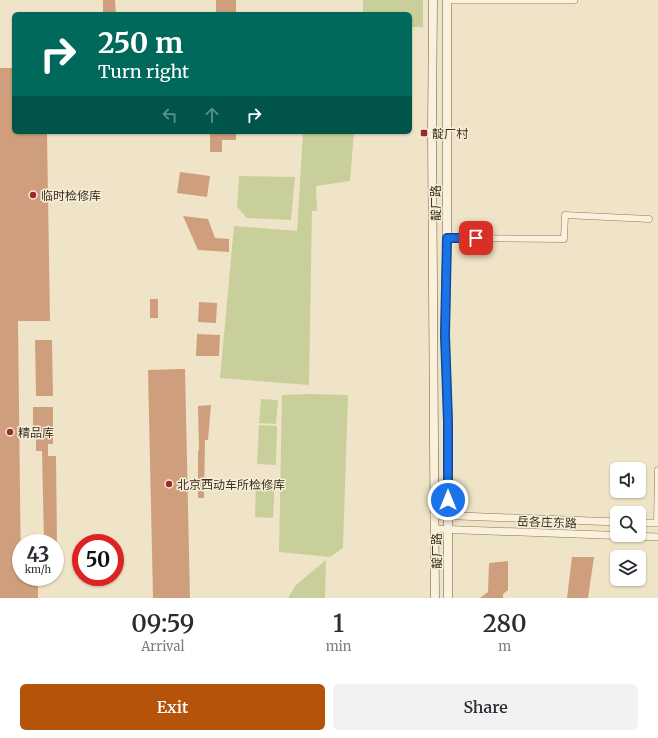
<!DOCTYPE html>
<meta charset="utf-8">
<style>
:root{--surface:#fff;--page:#f2f2f3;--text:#2b2b33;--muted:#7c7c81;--accent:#b45309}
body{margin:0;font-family:Merriweather,"Noto Sans SC",serif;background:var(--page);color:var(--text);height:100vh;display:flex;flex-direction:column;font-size:15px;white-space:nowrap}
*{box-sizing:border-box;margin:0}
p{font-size:13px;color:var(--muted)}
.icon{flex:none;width:22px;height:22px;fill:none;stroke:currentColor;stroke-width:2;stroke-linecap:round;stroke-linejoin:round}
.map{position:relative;height:598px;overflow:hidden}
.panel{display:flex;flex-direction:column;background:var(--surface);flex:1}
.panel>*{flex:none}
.top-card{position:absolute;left:12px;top:12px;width:400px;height:122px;border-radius:6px;box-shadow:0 1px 3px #0004;background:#00695c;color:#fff;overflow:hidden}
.tools{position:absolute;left:610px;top:462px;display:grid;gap:8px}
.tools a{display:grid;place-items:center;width:36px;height:36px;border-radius:6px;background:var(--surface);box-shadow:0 1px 3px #0004;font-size:20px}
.speed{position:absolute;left:12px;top:534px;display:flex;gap:8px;font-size:20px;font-weight:700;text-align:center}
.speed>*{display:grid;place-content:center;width:52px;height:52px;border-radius:50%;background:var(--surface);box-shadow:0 1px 3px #0004;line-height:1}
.speed small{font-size:10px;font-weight:400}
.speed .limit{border:6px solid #d22;background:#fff;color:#111}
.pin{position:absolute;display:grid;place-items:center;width:34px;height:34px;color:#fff;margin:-17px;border-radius:8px;box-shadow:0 2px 6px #0006}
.me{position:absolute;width:44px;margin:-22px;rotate:0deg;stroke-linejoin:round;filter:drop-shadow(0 0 3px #0008)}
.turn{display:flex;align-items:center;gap:14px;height:84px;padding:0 20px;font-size:18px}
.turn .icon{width:52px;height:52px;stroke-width:2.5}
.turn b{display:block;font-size:28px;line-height:34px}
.lanes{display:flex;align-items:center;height:38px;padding:0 20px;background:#0003;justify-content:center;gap:20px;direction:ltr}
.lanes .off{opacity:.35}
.eta{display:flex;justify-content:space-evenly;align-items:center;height:68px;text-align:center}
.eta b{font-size:24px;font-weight:600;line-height:28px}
.primary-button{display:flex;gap:8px;margin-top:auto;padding:8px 20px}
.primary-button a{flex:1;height:46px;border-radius:6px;background:var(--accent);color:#fff;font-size:16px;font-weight:600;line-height:46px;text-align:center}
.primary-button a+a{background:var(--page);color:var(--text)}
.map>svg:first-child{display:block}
</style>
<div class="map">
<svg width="658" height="598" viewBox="0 0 658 598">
<rect width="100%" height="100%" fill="#f0e4c8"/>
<g fill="#c9cf9b">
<polygon points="363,0 423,0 423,27 410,27 410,14 363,14"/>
<polygon points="303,132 354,132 350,181 316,186 317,211 312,211 309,385 220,378 234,226 297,231"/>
<polygon points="239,176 295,177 291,220 247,218 237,207"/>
<polygon points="309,394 348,395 343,548 330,557 279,552 282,395"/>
<polygon points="261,399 278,400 276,424 259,423"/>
<polygon points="259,425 277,426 276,465 257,464"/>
<polygon points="256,480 275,481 273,518 255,517"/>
<polygon points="326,560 325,598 288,598 296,585"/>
</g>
<g fill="#cf9f7d">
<polygon points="103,0 115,0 116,14 103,14"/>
<rect x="216" y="0" width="20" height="14"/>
<polygon points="0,68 14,68 14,132 47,132 50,321 18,321 21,577 38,577 38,598 0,598"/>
<polygon points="210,132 236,132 236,140 222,140 222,152 210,152"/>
<polygon points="180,172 210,176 207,197 177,193"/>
<polygon points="183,216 208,219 215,238 229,239 229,252 198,250"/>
<rect x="150" y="299" width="8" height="19"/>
<polygon points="199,302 217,303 216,323 198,322"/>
<polygon points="197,334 220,335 219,356 196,356"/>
<polygon points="35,340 52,340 53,396 36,396"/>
<polygon points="180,369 185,369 190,598 153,598 148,370"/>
<polygon points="211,405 208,440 205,440 204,498 198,498 198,450 199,450 198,406"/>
<polygon points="33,407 53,407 53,444 48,444 48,456 56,456 57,543 44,543 42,451 36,451 36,426 33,426"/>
<polygon points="572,557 594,557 588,598 567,598"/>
<polygon points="508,561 508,590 503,594 503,598 480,598 488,592 489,563"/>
</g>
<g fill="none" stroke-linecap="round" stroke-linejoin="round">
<g stroke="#8d765c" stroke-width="7">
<g id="minor">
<polyline points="447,238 564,239 565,215 649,219"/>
<polyline points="657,523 658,470"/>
</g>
</g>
<g stroke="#8d765c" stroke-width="8">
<g id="tertiary">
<polyline points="447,0 574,0"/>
<polyline points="434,515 617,522"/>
<polyline points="639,523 658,523"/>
<polyline points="435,529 658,537"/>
</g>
</g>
<g stroke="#6f573f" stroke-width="9">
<g id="secondary">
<polyline points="433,0 432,132 435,598"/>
<polyline points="447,0 447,238 445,335 448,422 448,598"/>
</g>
</g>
<use href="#minor" stroke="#faf1dc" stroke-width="6"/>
<use href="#tertiary" stroke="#faf1dc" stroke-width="7"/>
<use href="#secondary" stroke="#faf1dc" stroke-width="8"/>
</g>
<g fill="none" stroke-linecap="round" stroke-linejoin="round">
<g stroke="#114b97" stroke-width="10">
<polyline id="route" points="448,500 448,422 445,335 447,238 476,238"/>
</g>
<use href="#route" stroke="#1a73e8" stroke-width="7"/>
</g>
<g fill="#9e2a2b" stroke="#f7eed8" stroke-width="1.5">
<rect x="420" y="129" width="8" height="8" rx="2"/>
<circle cx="33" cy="195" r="4"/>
<circle cx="10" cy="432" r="4"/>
<circle cx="169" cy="484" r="4"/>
</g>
<g text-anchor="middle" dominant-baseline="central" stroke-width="3" stroke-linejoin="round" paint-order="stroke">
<g font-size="12" fill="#3d2e20" stroke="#f7eed8" text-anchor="start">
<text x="432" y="133">靛厂村</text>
<text x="41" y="195">临时检修库</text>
<text x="18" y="432">精品库</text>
<text x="177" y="484">北京西动车所检修库</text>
</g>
<g font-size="12" fill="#3d2e20" stroke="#f7eed8">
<text transform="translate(435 203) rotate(-90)">靛厂路</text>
<text transform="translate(547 522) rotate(2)">岳各庄东路</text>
<text transform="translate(436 551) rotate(-90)">靛厂路</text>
</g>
</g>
</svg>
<div class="tools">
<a><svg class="icon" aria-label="sound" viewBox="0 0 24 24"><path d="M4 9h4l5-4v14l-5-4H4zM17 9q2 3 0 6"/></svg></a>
<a><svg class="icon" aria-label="search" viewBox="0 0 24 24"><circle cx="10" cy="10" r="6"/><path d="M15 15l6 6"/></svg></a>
<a><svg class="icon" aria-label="layers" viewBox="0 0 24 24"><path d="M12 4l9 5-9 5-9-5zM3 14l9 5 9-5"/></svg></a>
</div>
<div class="speed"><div>43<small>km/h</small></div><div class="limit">50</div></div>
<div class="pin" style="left:476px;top:238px;background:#d93025"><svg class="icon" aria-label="arrive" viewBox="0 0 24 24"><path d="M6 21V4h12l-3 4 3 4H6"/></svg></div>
<svg class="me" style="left:448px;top:500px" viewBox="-20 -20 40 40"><circle r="17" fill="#1a73e8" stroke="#fff" stroke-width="3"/><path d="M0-11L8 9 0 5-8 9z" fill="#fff"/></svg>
<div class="top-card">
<div class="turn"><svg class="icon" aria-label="right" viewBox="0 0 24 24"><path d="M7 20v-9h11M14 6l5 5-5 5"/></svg><div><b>250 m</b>Turn right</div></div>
<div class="lanes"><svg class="icon off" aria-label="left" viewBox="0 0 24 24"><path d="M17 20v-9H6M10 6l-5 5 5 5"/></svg><svg class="icon off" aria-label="ahead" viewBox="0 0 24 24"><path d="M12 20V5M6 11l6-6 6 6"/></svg><svg class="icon" aria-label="right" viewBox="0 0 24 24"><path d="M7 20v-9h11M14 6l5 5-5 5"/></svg></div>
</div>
</div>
<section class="panel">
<div class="eta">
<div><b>09:59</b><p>Arrival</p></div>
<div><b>1</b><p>min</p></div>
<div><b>280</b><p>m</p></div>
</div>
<div class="primary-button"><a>Exit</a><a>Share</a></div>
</section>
